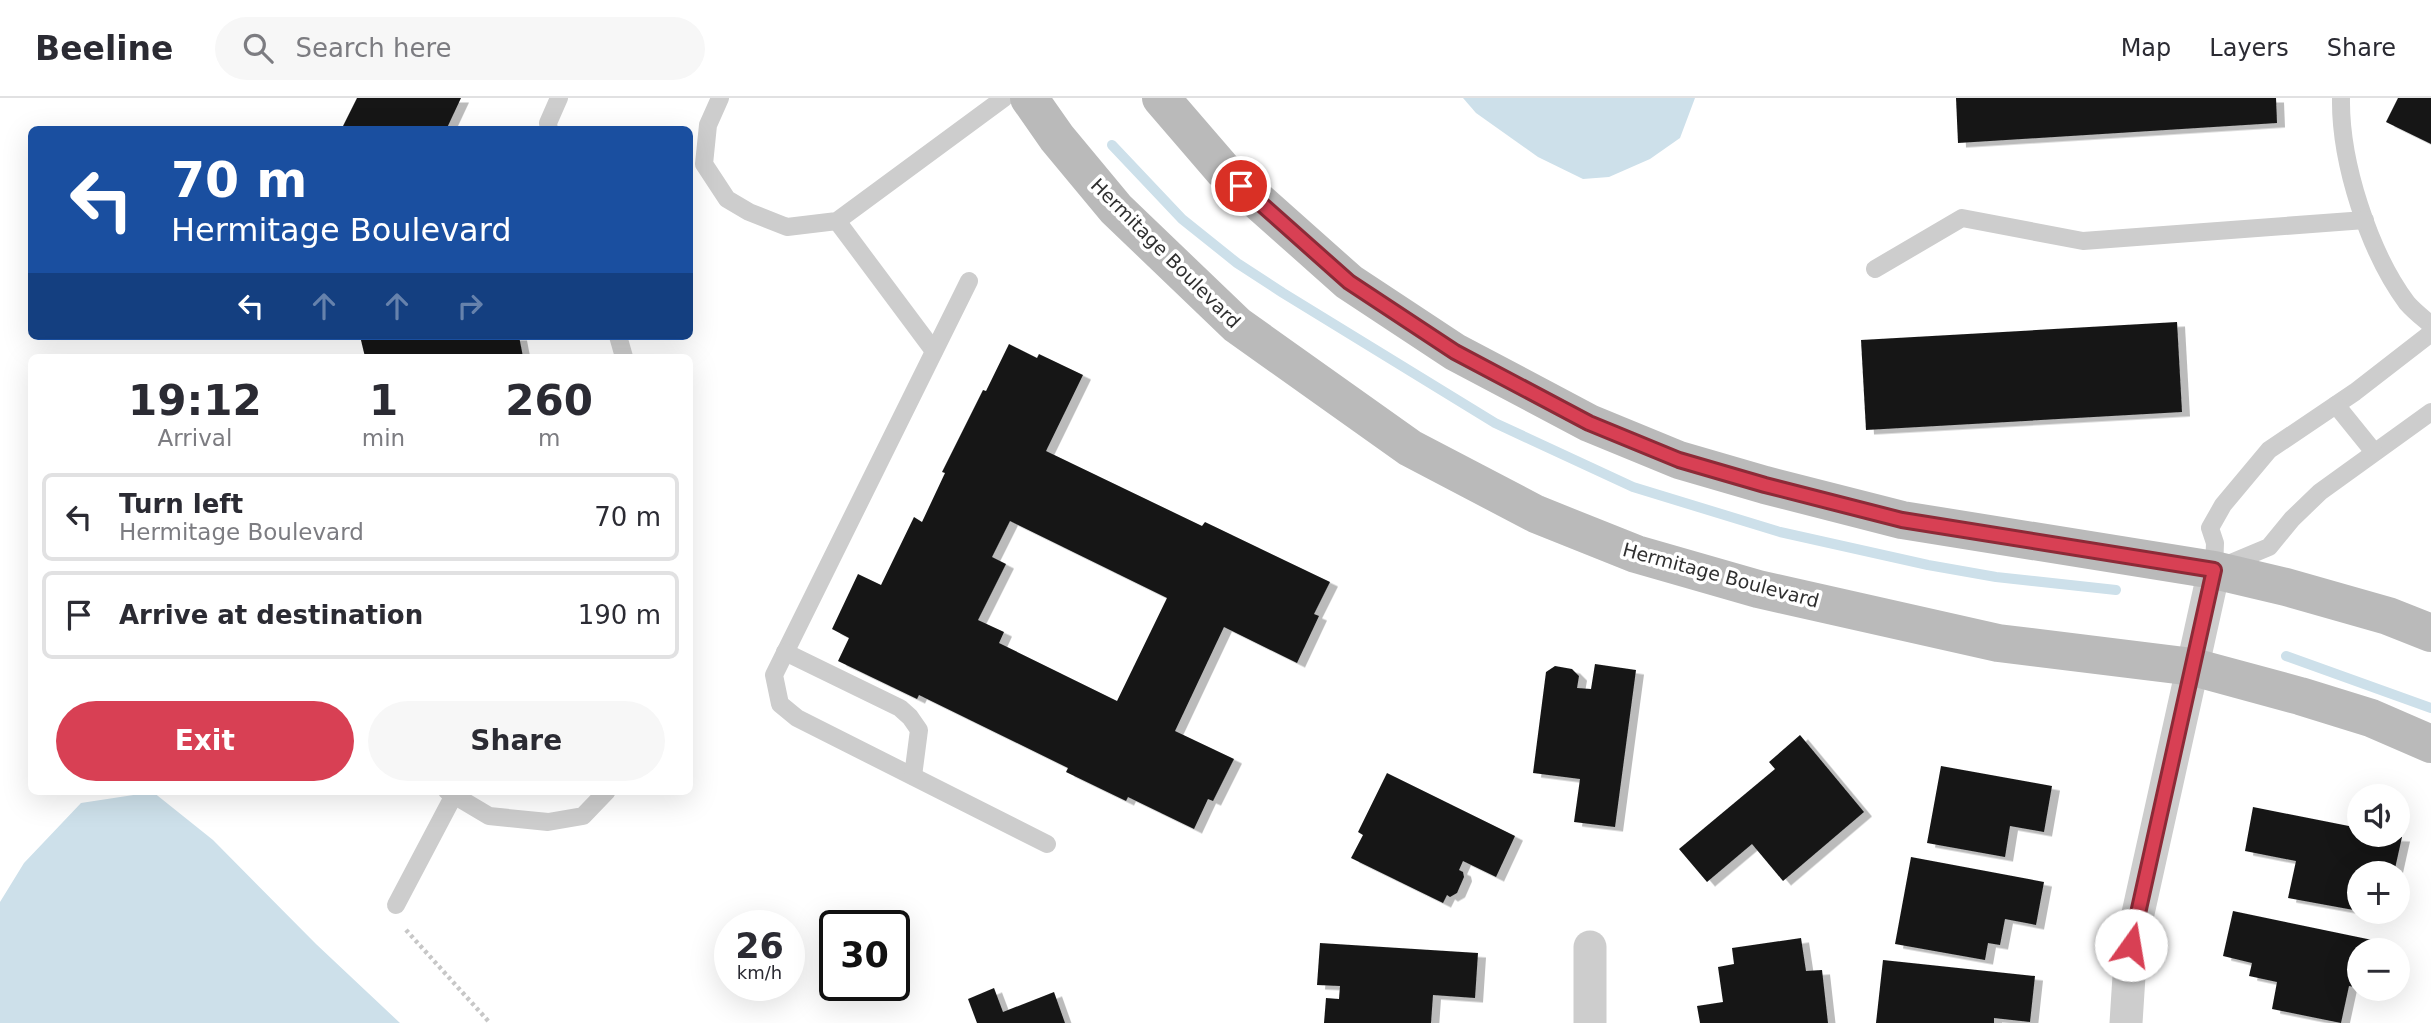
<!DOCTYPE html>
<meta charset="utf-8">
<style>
:root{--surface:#fff;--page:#f7f7f7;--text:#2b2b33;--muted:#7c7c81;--line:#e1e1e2;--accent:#d84054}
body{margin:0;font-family:"DejaVu Sans",sans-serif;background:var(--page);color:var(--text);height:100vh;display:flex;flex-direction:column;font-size:26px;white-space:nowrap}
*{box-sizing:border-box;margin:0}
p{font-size:23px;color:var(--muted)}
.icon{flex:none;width:38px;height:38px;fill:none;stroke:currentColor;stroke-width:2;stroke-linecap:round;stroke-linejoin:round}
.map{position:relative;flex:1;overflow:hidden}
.sheet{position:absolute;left:28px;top:256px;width:665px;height:441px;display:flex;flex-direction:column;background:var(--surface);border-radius:10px;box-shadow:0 7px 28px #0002}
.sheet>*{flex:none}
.guide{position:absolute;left:28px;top:28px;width:665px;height:214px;border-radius:10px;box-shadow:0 7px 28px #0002;background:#1a4fa0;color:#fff;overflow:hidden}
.fabs{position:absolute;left:2347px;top:686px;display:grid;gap:14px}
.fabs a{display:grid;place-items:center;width:63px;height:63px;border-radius:50%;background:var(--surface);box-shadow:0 7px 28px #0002;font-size:35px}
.speed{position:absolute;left:714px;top:812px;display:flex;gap:14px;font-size:35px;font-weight:700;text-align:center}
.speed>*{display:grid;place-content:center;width:91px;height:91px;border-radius:50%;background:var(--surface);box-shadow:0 7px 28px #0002;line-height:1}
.speed small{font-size:18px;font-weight:400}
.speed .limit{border:4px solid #111;border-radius:10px;background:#fff;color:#111}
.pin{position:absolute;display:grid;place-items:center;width:60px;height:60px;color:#fff;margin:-30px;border:4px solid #fff;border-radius:50%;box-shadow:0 2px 7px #0007}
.me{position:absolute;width:77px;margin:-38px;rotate:13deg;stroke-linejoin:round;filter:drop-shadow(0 0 5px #0008)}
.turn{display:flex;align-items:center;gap:24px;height:147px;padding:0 28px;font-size:32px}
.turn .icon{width:91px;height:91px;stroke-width:2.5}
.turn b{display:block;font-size:49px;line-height:60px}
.lanes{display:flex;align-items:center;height:66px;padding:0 28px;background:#0003;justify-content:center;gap:35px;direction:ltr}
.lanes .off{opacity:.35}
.eta{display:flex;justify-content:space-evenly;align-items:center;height:119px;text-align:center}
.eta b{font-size:42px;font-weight:700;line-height:49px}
.primary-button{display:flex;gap:14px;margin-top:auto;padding:14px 28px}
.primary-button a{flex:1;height:80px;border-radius:42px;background:var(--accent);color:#fff;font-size:28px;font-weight:700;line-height:80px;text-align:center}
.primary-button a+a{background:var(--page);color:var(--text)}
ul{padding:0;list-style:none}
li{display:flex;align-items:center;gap:21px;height:88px;margin:0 14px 10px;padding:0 14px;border:4px solid var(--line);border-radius:10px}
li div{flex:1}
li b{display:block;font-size:26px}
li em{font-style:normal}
header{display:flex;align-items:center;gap:42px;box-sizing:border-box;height:98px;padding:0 35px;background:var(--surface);border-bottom:2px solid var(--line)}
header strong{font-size:33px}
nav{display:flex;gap:38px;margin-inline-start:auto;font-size:24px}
.search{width:490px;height:63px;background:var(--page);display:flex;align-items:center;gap:18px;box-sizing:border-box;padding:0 24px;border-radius:38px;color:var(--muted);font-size:26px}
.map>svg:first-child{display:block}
</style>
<header>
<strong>Beeline</strong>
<div class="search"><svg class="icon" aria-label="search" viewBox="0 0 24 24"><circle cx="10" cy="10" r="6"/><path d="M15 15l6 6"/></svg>Search here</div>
<nav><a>Map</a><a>Layers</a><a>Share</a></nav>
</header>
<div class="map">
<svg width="2431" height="925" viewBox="0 0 2431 925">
<defs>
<filter id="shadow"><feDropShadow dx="8" dy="4.5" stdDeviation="0" flood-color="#0004"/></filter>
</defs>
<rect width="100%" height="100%" fill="#fff"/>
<g fill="#cde0ea">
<polygon points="1463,0 1695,0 1680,40 1650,61 1609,79 1583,81 1538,59 1476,15"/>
<polygon points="153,694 213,742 316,846 400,925 0,925 0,804 24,765 81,705"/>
</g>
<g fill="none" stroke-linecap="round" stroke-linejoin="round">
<g stroke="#cde0ea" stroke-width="10">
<polyline points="1112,47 1182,121 1237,165 1283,195 1495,325 1633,389 1780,434 1928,467 1996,479 2116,492"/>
<polyline points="2286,558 2431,610"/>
</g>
</g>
<g fill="#171717" fill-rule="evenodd" filter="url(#shadow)">
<polygon points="357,0 461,0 446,32 341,32"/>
<polygon points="1956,0 2276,0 2277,25 1958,45"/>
<polygon points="2398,0 2431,0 2431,46 2386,24"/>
<polygon points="2177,224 2182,314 1866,332 1861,242"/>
<polygon points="360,238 519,238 523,259 365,259"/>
<path d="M1009 246 1037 260 1039 256 1083 277 1046 353 1202 428 1205 424 1330 484 1314 516 1319 518 1297 565 1224 529 1175 633 1234 661 1213 703 1208 701 1194 731 1128 699 1126 703 1066 674 1068 670 919 597 917 601 838 563 849 540 832 531 858 476 881 487 914 419 922 424 945 375 942 374 983 292 986 293ZM1010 423 1167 500 1117 603 999 545 1004 534 978 522 1006 466 992 459Z"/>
<polygon points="1595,566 1636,572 1615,729 1574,724 1580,681 1533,675 1546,574 1555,568 1572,571 1579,578 1577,590 1591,591"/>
<polygon points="1800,637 1864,714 1783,783 1752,746 1707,784 1679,751 1775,671 1769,664"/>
<polygon points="1941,668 2052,688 2044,734 2010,728 2005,759 1927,745"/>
<polygon points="1387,675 1515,738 1496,779 1463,763 1459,772 1463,774 1464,779 1457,795 1450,799 1447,797 1443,805 1351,760 1363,737 1358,734"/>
<polygon points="2253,709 2359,730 2359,737 2402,739 2394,775 2359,775 2359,813 2288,800 2296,763 2245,753"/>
<polygon points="1911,759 2044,784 2036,827 2005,821 2000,847 1988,845 1985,862 1895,846"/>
<polygon points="2233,813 2377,843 2375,852 2359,852 2359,890 2349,888 2341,925 2272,911 2277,884 2249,878 2252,865 2223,858"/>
<polygon points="1801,840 1806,873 1822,872 1828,925 1700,925 1697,908 1723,904 1718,869 1734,866 1732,850"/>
<polygon points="1320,845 1478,855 1475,900 1433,897 1431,925 1324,925 1326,900 1339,901 1340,888 1317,887"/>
<polygon points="1883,862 2035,878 2030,924 1994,920 1994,925 1876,925"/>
<polygon points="994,890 1003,914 1054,894 1065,925 977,925 968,901"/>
</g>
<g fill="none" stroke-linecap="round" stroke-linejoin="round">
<polyline stroke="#c7c7c7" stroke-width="4.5" stroke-dasharray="3.5 3.5" stroke-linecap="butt" points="406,832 490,925"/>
<g stroke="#cdcdcd" stroke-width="18">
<polyline points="720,0 708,27 704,66 727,101 749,114 787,129 837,123 1004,0"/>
<path d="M2341 0C2340 64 2369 154 2407 205 2414 213 2423 220 2431 227"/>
<polyline points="549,32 548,25 559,0"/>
<polyline points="837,123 934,253"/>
<polyline points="1875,171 1962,120 2083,143 2365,122"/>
<polyline points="969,183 774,577 780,606 797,620 1047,746"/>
<polyline points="2431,235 2355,294 2269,352 2223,407 2210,430 2215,445 2214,472 2269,449 2292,421 2320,394 2431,314"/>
<polyline points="618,238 624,259"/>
<polyline points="2336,307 2374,354"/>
<polyline points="785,554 900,610 910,619 919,632 913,678"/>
<polyline points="447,693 489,718 548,724 583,718 607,693"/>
<polyline points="396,807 454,697"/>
</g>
<g stroke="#cdcdcd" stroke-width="33">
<polyline points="1590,849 1590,925"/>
<polyline points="2126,925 2131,847 2214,472"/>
</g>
<g stroke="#bababa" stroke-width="38">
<polyline points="1029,0 1057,40 1116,111 1237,227 1410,350 1536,416 1636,456 1758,491 1998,545 2193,569 2300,598 2371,620 2431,646"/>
<polyline points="1161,0 1223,72 1349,184 1455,254 1589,325 1679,362 1765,387 1902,422 2214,472 2286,489 2388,518 2431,535"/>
</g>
</g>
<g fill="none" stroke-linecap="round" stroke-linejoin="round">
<g stroke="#8c2a37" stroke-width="18">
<polyline id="route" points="1241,88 1349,184 1455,254 1589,325 1679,362 1765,387 1902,422 2214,472 2131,847"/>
</g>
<use href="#route" stroke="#d84054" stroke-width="12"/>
</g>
<g text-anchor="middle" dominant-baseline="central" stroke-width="7" stroke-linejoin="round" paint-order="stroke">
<g font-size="19" fill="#303030" stroke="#fff">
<text transform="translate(1166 155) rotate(45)">Hermitage Boulevard</text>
<text transform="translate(1721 477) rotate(15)">Hermitage Boulevard</text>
</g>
</g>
</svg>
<div class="fabs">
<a><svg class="icon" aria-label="sound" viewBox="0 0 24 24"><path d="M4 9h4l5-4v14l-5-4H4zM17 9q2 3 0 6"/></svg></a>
<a>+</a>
<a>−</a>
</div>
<div class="speed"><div>26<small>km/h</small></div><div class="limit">30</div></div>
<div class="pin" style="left:1241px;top:88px;background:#d93025"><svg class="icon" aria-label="arrive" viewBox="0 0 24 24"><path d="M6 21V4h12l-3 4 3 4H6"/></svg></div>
<svg class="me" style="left:2131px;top:847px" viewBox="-20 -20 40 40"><circle r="19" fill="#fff"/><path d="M0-13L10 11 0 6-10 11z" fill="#d84054"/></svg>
<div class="guide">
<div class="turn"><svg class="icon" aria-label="left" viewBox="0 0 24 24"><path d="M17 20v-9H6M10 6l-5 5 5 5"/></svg><div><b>70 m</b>Hermitage Boulevard</div></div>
<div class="lanes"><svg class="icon" aria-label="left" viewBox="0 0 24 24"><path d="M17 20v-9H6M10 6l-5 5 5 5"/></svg><svg class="icon off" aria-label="ahead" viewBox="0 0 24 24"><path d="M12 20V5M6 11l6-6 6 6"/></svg><svg class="icon off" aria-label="ahead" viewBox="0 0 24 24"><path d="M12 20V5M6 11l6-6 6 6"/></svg><svg class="icon off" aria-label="right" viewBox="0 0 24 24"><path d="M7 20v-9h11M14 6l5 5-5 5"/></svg></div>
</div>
<section class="sheet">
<div class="eta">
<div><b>19:12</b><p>Arrival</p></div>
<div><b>1</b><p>min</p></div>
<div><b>260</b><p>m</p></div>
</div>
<ul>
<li><svg class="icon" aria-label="left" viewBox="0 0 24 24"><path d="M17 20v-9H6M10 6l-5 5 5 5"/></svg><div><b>Turn left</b><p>Hermitage Boulevard</p></div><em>70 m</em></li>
<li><svg class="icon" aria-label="arrive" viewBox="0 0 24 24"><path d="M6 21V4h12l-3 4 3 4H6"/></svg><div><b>Arrive at destination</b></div><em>190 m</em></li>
</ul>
<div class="primary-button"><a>Exit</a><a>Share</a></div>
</section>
</div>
